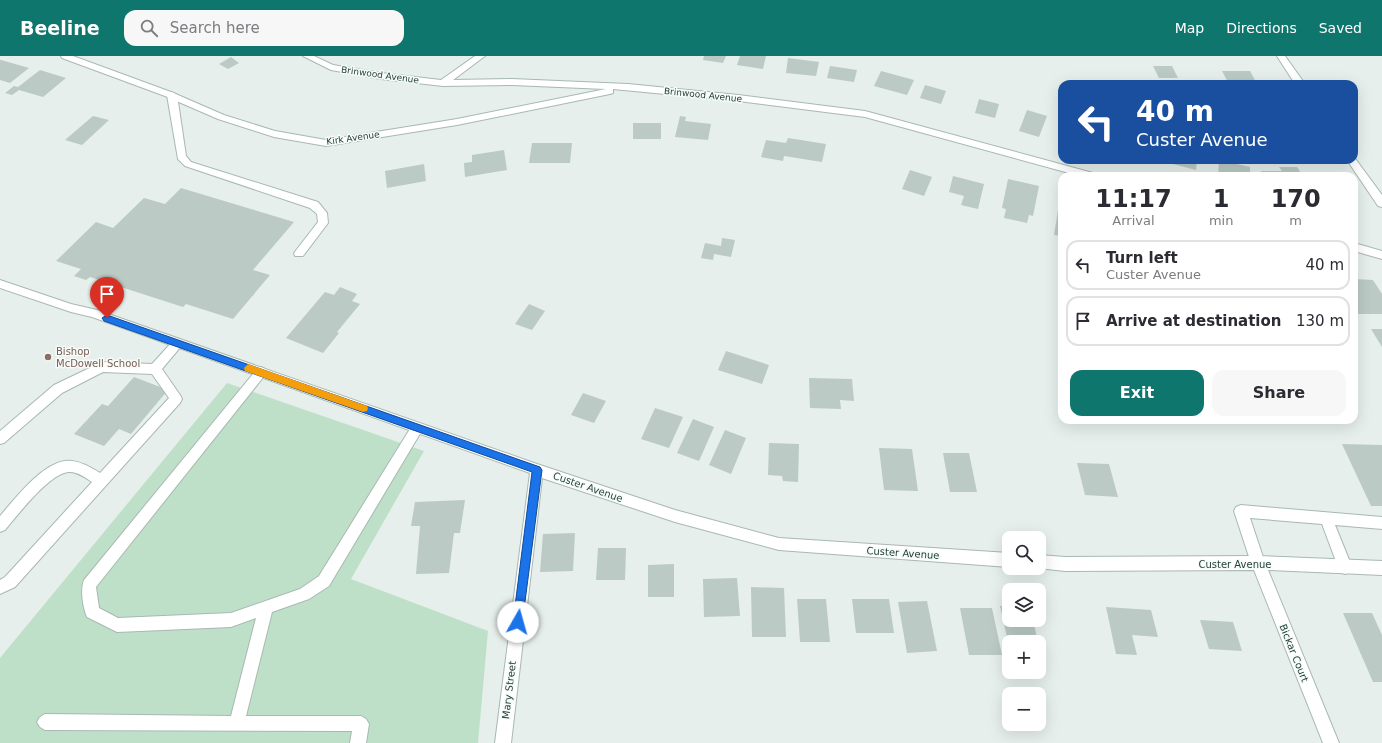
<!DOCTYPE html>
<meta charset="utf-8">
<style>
:root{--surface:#fff;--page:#f7f7f7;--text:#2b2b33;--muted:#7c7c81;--line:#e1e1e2;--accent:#0f766e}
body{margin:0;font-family:"DejaVu Sans",sans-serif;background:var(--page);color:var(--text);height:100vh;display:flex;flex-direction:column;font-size:15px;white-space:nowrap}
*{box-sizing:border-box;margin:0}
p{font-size:13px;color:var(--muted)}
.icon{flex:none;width:22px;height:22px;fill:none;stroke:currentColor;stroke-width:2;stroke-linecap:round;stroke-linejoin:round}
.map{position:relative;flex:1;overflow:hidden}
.details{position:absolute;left:1058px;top:116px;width:300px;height:252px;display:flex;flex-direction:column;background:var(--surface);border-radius:12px;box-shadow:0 4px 16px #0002}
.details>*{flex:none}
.guide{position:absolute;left:1058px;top:24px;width:300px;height:84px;border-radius:12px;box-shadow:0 4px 16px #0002;background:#1a4fa0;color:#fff;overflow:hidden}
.controls{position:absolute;left:1002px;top:475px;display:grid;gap:8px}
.controls a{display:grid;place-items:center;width:44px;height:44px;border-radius:8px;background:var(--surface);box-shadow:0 4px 16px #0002;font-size:20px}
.pin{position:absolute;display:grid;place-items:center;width:34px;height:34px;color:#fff;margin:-41px -17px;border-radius:50% 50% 50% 0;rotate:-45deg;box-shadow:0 0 4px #0007}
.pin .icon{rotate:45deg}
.me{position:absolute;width:44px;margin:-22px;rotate:7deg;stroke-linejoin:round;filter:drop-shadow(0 0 3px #0008)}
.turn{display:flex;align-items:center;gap:14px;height:84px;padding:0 12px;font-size:18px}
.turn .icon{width:52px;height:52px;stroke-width:2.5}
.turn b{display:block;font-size:28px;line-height:34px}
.eta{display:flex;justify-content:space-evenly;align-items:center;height:68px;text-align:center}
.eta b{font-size:24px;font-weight:700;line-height:28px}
.primary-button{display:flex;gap:8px;margin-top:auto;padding:8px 12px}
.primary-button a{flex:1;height:46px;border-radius:12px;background:var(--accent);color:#fff;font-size:16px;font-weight:700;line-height:46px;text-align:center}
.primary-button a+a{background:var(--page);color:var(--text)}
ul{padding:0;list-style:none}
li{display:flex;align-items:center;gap:12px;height:50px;margin:0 8px 6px;padding:0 4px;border:2px solid var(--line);border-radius:12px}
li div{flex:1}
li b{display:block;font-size:15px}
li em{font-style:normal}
header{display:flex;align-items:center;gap:24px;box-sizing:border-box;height:56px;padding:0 20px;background:var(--accent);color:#fff}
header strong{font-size:19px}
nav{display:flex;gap:22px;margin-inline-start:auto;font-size:14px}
.search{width:280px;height:36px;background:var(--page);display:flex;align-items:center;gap:10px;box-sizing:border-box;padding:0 14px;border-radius:12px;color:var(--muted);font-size:15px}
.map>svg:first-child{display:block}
</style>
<header>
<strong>Beeline</strong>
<div class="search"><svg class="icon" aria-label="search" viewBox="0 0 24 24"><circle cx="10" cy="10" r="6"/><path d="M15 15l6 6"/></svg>Search here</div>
<nav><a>Map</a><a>Directions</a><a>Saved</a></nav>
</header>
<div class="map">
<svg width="1382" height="687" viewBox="0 0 1382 687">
<rect width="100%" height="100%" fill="#e6efeb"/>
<polygon fill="#bfe0c8" points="227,327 424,395 351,523 488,575 478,687 0,687 0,602"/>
<g fill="#bbcac4">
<polygon points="704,0 726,0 723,7 703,4"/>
<polygon points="740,0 766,0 763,13 737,9"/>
<polygon points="231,1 239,7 228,13 219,8"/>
<polygon points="788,2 819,6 816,20 786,17"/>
<polygon points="0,4 1,4 29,12 10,27 0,24"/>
<polygon points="830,10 857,14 854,26 827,22"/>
<polygon points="1153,10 1172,10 1178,22 1159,22"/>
<polygon points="40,14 66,22 43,41 19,34 12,39 5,37 14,30 18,31"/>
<polygon points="881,15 914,24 907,39 874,30"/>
<polygon points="1222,15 1250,15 1257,28 1229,28"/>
<polygon points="925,29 946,35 941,48 920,42"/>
<polygon points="979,43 999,48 995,62 975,57"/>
<polygon points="1027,54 1047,60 1039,81 1019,75"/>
<polygon points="93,60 109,64 82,89 65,84"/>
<polygon points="680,60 686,61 685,65 711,68 708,84 675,81"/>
<rect x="633" y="67" width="28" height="16"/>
<polygon points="788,82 826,88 822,106 784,100 783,105 761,101 766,84 786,87"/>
<polygon points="532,87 572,87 570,107 529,107"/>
<polygon points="504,94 507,114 465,121 464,107 472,106 472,99"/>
<polygon points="1169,104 1197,104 1196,114 1169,107"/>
<polygon points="1219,104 1250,111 1250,120 1218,120"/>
<polygon points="424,108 426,125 387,132 385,115"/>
<polygon points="1279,111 1297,111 1303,120 1264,120 1261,115 1282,115"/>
<polygon points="910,114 932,121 924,140 902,133"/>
<polygon points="953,120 984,128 978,153 961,149 964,140 949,136"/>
<polygon points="1008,123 1039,130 1033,160 1029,159 1027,167 1004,162 1006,153 1002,152"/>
<polygon points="181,132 294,166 253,214 270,219 233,263 186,248 183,251 90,221 86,224 74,220 81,213 56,205 96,166 113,172 144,142 165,148"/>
<polygon points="1059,148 1062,149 1062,180 1054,179"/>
<polygon points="722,182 735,184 731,201 714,198 713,204 701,202 705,187 721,190"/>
<polygon points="1354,223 1373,224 1382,238 1382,258 1354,258"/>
<polygon points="340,231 357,238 352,245 360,248 337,276 339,277 323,297 286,282 325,236 334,239"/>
<polygon points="529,248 545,255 532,274 515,268"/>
<polygon points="1371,273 1382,273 1382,291"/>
<polygon points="726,295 769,309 762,328 718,314"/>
<polygon points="134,321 168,334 131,378 119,373 104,390 74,378 102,348 108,350"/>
<polygon points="809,322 852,323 854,345 840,344 841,353 810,352"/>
<polygon points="583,337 606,345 594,367 571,359"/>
<polygon points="655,352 683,361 669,392 641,383"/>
<polygon points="693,363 714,371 699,405 677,397"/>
<polygon points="725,374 746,382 731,418 709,409"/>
<polygon points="769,387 799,388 798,426 783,425 782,420 768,419"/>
<polygon points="1342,388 1382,389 1382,450 1371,450"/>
<polygon points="879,392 912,393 918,435 884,434"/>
<polygon points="943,397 969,397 977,436 950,436"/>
<polygon points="1077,407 1109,408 1118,441 1085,439"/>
<polygon points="465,444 460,477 454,477 449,517 416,518 420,470 411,470 415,446"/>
<polygon points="575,477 573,515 540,516 543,478"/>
<polygon points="598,492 626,492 625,524 596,524"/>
<polygon points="674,508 674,541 648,541 648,509"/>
<polygon points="737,522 740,560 704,561 703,523"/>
<polygon points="751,531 784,532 786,581 752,581"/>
<polygon points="797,543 826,543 830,586 800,586"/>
<polygon points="852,543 889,543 894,577 856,577"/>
<polygon points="927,545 937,595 907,597 898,546"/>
<polygon points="1009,549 1009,564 1033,564 1038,586 1008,586 1000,550"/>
<polygon points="1106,551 1151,554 1158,581 1132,579 1137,599 1116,598"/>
<polygon points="960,552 992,552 1002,599 969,599"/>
<polygon points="1343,557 1372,557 1382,579 1382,626 1373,626"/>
<polygon points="1200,564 1233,566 1242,595 1209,593"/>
</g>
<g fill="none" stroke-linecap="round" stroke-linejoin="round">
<g stroke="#a8b8b2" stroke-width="2">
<g id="service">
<polygon points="172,36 177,39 186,100 191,106 318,146 327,157 328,167 303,200 295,200 294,197 318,166 317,158 310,152 185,110 178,103 167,39"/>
<path d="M177 283 181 285 183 288 162 313 180 339 182 343 180 347 15 531 0 538V524L5 521 92 426C86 422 78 416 70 416 51 415 17 460 5 474L0 476V460C15 443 46 401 72 405 82 406 92 412 100 417L169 342 152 318 103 316 62 337 4 387 0 388V375L54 329 98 308 102 306 152 308 173 285Z"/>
<path d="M261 311 265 313 267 316 265 319 96 531 99 552 118 562 231 557 300 533 319 520 413 368 417 367 421 368 423 372 421 376 329 530 309 543 272 556 246 660H361L366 663 369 668 366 687H350L352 675 45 674 40 671 37 666 40 661 45 658 231 660 256 562 231 571 117 576 87 561C83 552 80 534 84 524L257 313Z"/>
<polygon points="1241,449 1382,461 1382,473 1335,469 1352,511 1350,516 1345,518 1340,516 1322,468 1250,462 1265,507 1263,512 1258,514 1253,512 1251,507 1234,455 1236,451"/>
</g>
</g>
<g stroke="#a8b8b2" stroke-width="2">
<g id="minor">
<polygon points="61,0 73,0 171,36 224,59 275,75 326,84 457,63 606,33 512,29 443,30 381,23 331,14 303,0 314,0 333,9 381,17 441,24 475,0 485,0 453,24 512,23 628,28 738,39 865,55 1093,117 1098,120 1080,120 865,61 738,45 613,33 613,37 610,38 457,69 326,90 274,81 218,63 165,40 62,2"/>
<polygon points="1354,187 1382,195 1382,203 1354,195"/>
<polygon points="0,224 71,248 97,254 537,408 675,454 779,482 1009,497 1009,511 779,494 675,466 542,422 511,687 495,687 530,417 92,261 71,256 0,232"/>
<polygon points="1039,499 1065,501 1258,500 1382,505 1382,519 1268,514 1339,687 1323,687 1254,514 1065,515 1038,512 1039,512"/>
</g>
</g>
<g stroke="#a8b8b2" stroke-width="2">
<g id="tertiary">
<polygon points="1277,0 1285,0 1305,28 1295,28"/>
<polygon points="1354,101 1382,139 1382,151 1378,150 1347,104 1354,104"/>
</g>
</g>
<use href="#service" fill="#fff" fill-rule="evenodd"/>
<use href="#minor" fill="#fff" fill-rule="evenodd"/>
<use href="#tertiary" fill="#fff" fill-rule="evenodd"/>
</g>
<polygon fill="#1a73e8" stroke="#114b97" points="107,259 540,411 542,414 522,569 518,571 514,569 513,566 532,416 104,265 102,262"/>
<polygon fill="#f59e0b" points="248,308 367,350 368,352 367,355 363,356 245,315 244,312"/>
<circle fill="#8d6e63" stroke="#f7fbf9" stroke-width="1.5" cx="48" cy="301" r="4"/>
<g text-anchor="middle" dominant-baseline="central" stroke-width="3" stroke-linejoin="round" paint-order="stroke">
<g font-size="9" fill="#24423a" stroke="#f7fbf9">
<text transform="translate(380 19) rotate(8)">Brinwood Avenue</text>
<text transform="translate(703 39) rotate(6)">Brinwood Avenue</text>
<text transform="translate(353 82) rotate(-8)">Kirk Avenue</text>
</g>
<g font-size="10" fill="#785e54" stroke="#f7fbf9" text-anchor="start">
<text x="56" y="295">Bishop<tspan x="56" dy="12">McDowell School</tspan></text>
</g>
<g font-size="10" fill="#24423a" stroke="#f7fbf9">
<text transform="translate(588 431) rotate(19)">Custer Avenue</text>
<text transform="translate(903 497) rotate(4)">Custer Avenue</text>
<text x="1235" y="508">Custer Avenue</text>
<text transform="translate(1294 597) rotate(68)">Bickar Court</text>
<text transform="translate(509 634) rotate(-83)">Mary Street</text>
</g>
</g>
</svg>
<div class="controls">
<a><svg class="icon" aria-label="search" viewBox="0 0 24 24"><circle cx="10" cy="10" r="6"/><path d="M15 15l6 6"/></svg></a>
<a><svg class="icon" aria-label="layers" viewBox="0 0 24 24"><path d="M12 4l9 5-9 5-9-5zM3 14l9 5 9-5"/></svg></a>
<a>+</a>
<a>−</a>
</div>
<div class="pin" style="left:107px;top:262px;background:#d93025"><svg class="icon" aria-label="arrive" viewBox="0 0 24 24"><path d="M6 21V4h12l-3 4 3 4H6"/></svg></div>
<svg class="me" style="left:518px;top:566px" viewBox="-20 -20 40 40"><circle r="19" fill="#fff"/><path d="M0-13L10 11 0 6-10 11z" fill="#1a73e8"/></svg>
<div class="guide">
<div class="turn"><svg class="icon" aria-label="left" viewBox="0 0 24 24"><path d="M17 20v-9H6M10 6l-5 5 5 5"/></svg><div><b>40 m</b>Custer Avenue</div></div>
</div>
<section class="details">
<div class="eta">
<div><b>11:17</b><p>Arrival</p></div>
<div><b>1</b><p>min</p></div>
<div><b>170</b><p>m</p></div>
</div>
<ul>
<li><svg class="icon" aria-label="left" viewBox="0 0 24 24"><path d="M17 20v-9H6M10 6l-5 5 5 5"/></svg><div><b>Turn left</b><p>Custer Avenue</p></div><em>40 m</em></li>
<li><svg class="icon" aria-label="arrive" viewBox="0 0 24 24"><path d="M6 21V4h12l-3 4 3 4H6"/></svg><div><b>Arrive at destination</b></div><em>130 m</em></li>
</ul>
<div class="primary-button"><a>Exit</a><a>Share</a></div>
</section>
</div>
